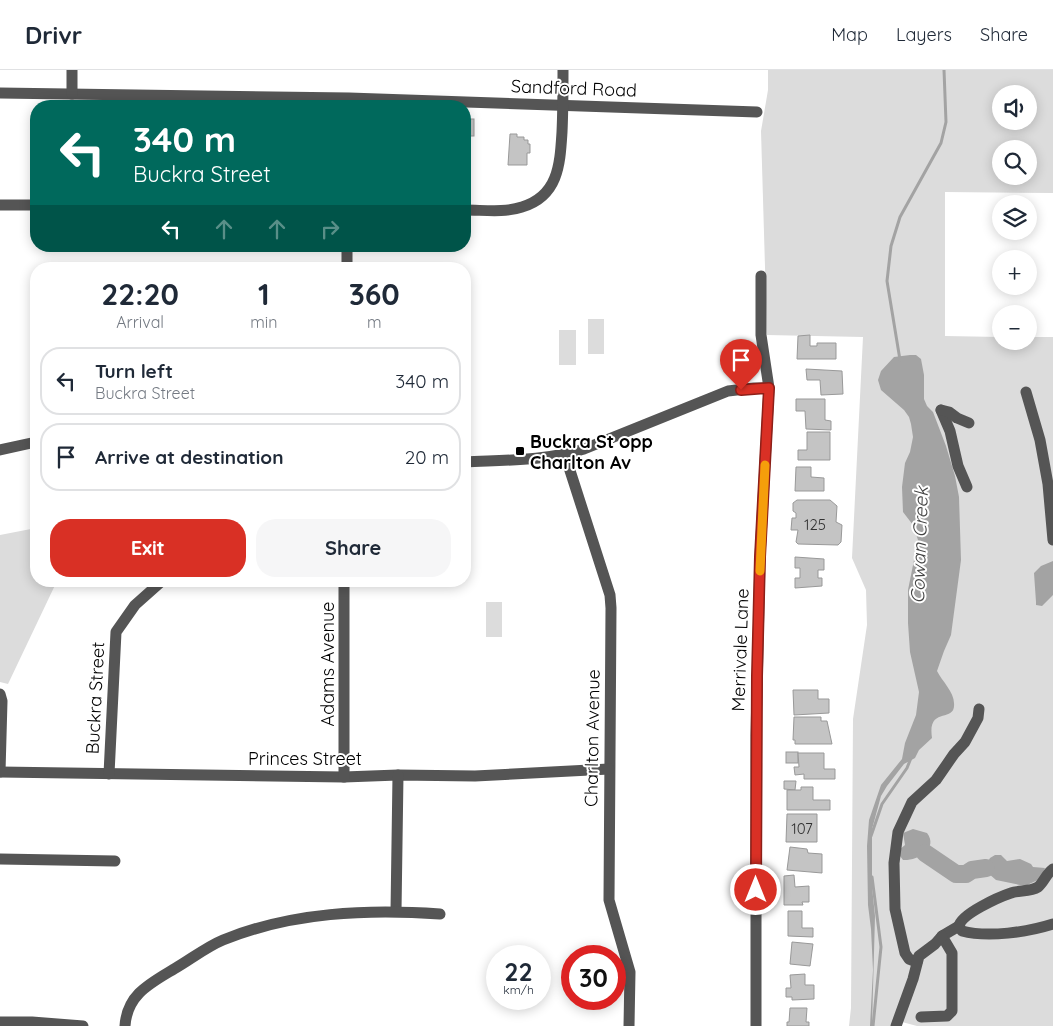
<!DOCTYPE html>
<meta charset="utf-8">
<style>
:root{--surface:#fff;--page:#f6f6f7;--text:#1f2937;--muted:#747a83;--line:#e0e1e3;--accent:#d93025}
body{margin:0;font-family:Quicksand,sans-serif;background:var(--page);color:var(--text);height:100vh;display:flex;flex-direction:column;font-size:19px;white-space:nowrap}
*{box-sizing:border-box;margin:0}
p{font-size:16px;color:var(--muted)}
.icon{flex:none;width:28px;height:28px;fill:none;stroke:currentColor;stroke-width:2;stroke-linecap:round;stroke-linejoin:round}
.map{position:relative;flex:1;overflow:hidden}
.panel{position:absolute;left:30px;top:192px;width:441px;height:325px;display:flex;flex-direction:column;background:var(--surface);border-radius:20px;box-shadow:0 2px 12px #0003}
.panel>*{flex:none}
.hud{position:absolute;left:30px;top:30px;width:441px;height:152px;border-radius:20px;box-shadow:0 2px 12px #0003;background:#00695c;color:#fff;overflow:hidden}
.fabs{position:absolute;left:992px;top:15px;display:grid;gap:10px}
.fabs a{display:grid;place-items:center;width:45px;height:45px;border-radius:50%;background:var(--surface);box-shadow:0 2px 12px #0003;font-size:25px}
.speed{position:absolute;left:486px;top:875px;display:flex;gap:10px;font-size:25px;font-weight:700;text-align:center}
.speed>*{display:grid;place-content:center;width:65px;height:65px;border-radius:50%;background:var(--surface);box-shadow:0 2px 12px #0003;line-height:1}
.speed small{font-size:12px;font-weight:400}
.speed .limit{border:8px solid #d22;background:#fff;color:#111}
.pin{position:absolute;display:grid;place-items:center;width:42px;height:42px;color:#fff;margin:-51px -21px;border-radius:50% 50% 50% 0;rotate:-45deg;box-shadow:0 0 5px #0007}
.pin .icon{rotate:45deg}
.me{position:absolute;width:55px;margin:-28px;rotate:0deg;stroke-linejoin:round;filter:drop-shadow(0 0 4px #0008)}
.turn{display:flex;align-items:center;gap:18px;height:105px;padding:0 20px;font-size:22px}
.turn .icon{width:65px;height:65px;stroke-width:2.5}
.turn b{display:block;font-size:35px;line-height:42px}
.lanes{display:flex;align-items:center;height:48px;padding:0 20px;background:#0003;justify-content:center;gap:25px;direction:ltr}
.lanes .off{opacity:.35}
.eta{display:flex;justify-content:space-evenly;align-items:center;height:85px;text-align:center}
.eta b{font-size:30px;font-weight:700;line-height:35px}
.button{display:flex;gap:10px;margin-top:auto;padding:10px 20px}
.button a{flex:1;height:58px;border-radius:20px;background:var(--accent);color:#fff;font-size:20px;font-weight:700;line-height:58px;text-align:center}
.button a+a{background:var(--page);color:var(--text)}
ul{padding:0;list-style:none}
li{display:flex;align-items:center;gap:15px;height:68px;margin:0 10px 8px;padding:0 10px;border:2px solid var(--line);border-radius:20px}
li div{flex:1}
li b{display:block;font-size:19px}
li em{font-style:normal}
header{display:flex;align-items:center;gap:30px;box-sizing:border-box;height:70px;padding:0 25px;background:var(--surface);border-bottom:1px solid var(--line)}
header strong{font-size:24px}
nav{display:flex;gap:28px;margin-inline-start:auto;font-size:18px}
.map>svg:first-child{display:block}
</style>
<header>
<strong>Drivr</strong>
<nav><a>Map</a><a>Layers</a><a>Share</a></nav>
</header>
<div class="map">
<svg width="1053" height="956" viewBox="0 0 1053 956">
<rect width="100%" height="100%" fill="#fff"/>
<g fill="#dcdcdc" fill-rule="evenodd">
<path d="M768 0H1053V123L945 122V266L1001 267V271H1029V267H1053V956H917L902 952 900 956H849L851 938 853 649 867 555 866 520 852 488 863 267 767 265 761 61 768 20ZM1001 24H1029V51H1001ZM1001 79H1029V106H1001Z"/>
<rect x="588" y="249" width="16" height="35"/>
<rect x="559" y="260" width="17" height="35"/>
<polygon points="36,458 36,511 57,511 8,614 0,612 0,465"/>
<rect x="486" y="532" width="16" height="35"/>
</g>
<g fill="#a3a3a3">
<path d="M910 285H916L921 289 924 305V329L927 336 933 342 946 376 955 406 959 427 961 490 951 565 944 581 937 601C942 611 954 622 954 633 956 654 927 635 932 668L919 680 915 688 904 694 887 716 881 726 872 759V817L875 846 872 956H870L873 900 871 859 868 835 867 776 869 750 881 715 902 689 905 673 916 645 919 622 910 582 908 553V520L918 470 913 455 903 442 902 417 905 393 910 382 913 367 911 354 909 347 904 340 881 320 878 310 881 301 894 287Z"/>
<polygon points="1053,491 1053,525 1042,536 1036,535 1036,532 1034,503 1041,496"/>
<path d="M913 759 927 763C939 779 917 791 903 790L900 786 899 780 905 775 903 763Z"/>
<polygon points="995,785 1001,785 1007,791 1020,789 1031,794 1033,797 1045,798 1040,809 1025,816 996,810 988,803 986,795 990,788"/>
</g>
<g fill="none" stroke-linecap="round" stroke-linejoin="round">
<g stroke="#a3a3a3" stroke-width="3">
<polyline points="900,290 887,211 891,176 900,147 941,73 946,52 944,0"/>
<polyline points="871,766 882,734 907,698 911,688"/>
<polyline points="872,807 881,877 873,956"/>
</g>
<polyline stroke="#a3a3a3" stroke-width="18" points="925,783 956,804 966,804 972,800 986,798"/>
</g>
<g fill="#c4c4c4" stroke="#999">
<rect x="465" y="49" width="9" height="17"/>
<polygon points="510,64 517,64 517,67 524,67 524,70 528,70 528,74 530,74 530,83 527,83 527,95 508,95"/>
<polygon points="810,265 810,276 817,276 817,273 836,273 836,289 797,289 798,266"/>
<polygon points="806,299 842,301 843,324 821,325 820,310 807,310"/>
<polygon points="796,329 825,329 825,350 831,351 831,360 806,359 805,341 796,341"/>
<polygon points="807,362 830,362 830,390 798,390 798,380 807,380"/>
<polygon points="796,397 811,397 811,407 824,408 824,421 795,421"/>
<polygon points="797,430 830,430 837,436 836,452 842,455 841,472 838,475 798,474 796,472 798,460 791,460 792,448 796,448 796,443 793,441 793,433"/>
<polygon points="795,487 824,489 824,500 818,500 818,508 822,508 822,516 795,518 795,508 800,508 800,498 795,498"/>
<polygon points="793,620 818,620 818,629 829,629 829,643 794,645"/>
<polygon points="794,647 821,647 821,651 827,651 832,674 795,674 795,670 793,670"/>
<rect x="786" y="682" width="12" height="11"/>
<polygon points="798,683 824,683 824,699 835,699 835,709 804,709 804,704 795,705 794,697 799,697"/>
<polygon points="784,711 796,711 795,720 784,719"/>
<polygon points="801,717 813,717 813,730 830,730 830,740 787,740 787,720 801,720"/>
<polygon points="787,744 817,744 817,772 786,772"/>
<polygon points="790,777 807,779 808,783 822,784 822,803 787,800"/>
<polygon points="794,805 795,817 809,816 809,832 802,832 803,835 784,835 784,806"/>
<polygon points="788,841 802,841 802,858 813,858 813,867 788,866"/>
<polygon points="792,872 813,874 810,896 790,894"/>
<polygon points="805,904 805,915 814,915 814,929 792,930 792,927 786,927 786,918 791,918 790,905"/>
<polygon points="790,938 807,938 806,952 809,952 809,956 787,956 787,952 789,952"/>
</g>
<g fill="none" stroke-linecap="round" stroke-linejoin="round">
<g stroke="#555" stroke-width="11">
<polyline points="0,23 349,28 757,42"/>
<polyline points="72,24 72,0"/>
<polyline points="0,135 36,135"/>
<path d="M465 140C484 140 504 143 522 137 559 126 560 93 562 62 563 41 563 21 563 0"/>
<polyline points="347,199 347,176"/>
<polyline points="1026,322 1040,370 1048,414 1053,470"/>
<polyline points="941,340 950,361 958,396 967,417"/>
<polyline points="941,340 949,342 957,348 969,353"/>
<polyline points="0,380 36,372"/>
<polyline points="565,385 610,525 611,538 609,830 630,902 629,956"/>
<path d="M465 392C505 390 545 391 584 379L728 321 754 318H769"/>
<polyline points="0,624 2,631 0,702"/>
<polyline points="0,702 344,707 398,705 475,706 609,699"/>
<polyline points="109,704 116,562 135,535 162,511"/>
<polyline points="344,707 344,511"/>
<polyline points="0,789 115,791"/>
<path d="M1053 799C1046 804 1044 812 1038 817 1030 822 1019 820 1011 823 999 827 961 844 959 856L962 861C988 868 1028 862 1053 854"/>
<polyline points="396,841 398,705"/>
<polyline points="917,892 909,889 905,883 895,839 894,793 898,762 912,732 936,710 954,684 965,672 978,648 979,639"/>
<polyline points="921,947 947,946 952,941 952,883 942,866 959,856"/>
<polyline points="0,952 32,952 83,956"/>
<path d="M125 956C127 925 149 914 174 899 190 890 206 877 223 870 292 842 367 839 440 844"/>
<polyline points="756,956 756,665 760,487 769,318 761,265 761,206"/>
<polyline points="896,956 913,909 919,886 935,874 942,866"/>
</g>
</g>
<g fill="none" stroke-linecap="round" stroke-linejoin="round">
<g stroke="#8d1f18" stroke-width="12">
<polyline id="route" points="741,320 769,318 760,487 757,606 756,820"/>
</g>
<use href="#route" stroke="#d93025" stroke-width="9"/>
<polyline stroke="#f59e0b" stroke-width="9" points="760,501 765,395"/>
</g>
<rect fill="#000" stroke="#fff" stroke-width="2" x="515" y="376" width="10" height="10" rx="2.5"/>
<g text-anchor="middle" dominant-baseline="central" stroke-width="4" stroke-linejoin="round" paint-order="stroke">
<g font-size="15" fill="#313131">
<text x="815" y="454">125</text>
<text x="802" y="758">107</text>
</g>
<g font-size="18" fill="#000" stroke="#fff">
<text transform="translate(574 18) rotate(2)">Sandford Road</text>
<text transform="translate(740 580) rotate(-88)">Merrivale Lane</text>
<text transform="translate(327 594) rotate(-90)">Adams Avenue</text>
<text transform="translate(95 628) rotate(-87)">Buckra Street</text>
<text transform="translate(592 668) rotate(-89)">Charlton Avenue</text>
<text x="305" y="688">Princes Street</text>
</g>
<g font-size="18" font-weight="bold" fill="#000" stroke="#fff" text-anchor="start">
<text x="530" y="371">Buckra St opp<tspan x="530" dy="21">Charlton Av</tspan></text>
</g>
<g font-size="19" font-style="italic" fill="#444" stroke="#fff">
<text transform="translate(919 475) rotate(-88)">Cowan Creek</text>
</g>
</g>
</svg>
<div class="fabs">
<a><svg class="icon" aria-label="sound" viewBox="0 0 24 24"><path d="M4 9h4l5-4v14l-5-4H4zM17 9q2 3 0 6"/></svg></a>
<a><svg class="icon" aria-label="search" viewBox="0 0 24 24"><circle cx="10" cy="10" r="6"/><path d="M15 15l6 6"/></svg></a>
<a><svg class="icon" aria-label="layers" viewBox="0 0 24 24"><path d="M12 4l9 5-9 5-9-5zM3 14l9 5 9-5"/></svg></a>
<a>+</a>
<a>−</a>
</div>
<div class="speed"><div>22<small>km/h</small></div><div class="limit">30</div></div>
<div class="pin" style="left:741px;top:320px;background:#d93025"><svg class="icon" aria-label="arrive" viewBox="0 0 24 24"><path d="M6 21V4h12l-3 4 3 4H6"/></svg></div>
<svg class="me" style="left:756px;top:820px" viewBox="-20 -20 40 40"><circle r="17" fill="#d93025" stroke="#fff" stroke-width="3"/><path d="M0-11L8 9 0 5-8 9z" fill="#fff"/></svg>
<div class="hud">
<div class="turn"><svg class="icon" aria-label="left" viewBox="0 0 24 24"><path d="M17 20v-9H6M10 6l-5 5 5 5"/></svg><div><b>340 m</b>Buckra Street</div></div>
<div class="lanes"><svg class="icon" aria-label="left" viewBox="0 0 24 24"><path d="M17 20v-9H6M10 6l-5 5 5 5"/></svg><svg class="icon off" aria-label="ahead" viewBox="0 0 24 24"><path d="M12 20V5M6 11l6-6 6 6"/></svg><svg class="icon off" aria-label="ahead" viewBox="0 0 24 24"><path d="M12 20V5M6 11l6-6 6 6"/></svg><svg class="icon off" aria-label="right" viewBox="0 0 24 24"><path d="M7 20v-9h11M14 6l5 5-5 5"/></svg></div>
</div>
<section class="panel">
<div class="eta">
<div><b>22:20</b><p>Arrival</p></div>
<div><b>1</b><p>min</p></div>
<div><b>360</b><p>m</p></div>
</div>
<ul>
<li><svg class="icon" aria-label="left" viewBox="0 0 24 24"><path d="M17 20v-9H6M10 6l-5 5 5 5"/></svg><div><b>Turn left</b><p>Buckra Street</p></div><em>340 m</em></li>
<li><svg class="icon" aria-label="arrive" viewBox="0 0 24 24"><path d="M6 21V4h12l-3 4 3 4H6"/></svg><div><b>Arrive at destination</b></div><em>20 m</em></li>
</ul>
<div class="button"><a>Exit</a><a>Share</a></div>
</section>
</div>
